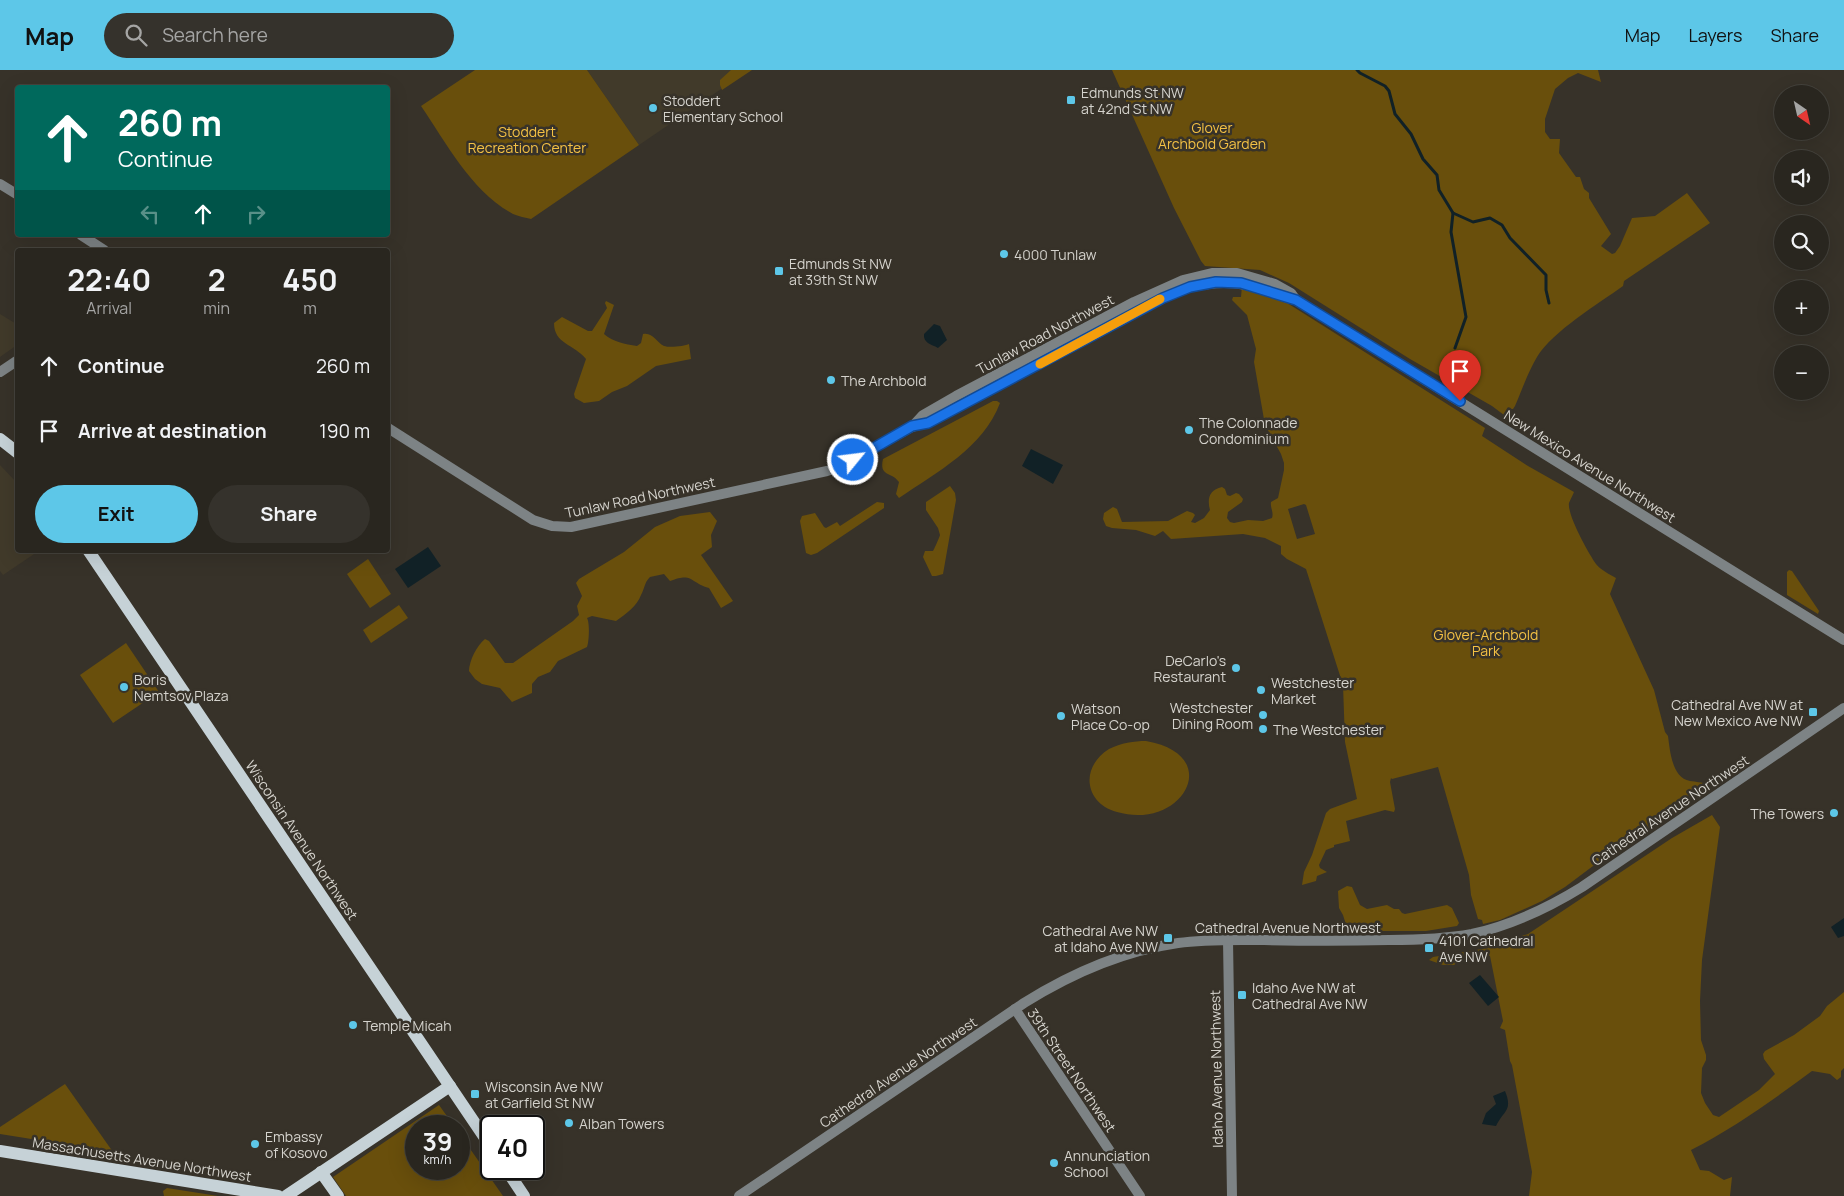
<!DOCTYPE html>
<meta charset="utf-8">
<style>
:root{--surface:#29261f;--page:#35322c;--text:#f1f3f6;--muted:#a5a5a4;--line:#45433d;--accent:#5dc7e8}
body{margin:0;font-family:Manrope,sans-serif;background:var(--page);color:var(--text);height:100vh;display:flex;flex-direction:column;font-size:19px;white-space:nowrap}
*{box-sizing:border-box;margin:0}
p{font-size:16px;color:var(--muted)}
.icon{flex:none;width:28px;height:28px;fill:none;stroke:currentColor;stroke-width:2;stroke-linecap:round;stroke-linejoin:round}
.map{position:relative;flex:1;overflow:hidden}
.panel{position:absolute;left:15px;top:178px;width:375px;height:305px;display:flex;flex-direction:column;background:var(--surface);border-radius:5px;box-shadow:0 5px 20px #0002,0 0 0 1px var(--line)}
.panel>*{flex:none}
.hud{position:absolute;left:15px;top:15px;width:375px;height:152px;border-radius:5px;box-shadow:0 5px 20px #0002,0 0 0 1px var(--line);background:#00695c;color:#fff;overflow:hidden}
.needle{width:32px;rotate:146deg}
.controls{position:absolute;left:1774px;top:15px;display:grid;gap:10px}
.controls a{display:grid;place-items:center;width:55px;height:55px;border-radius:50%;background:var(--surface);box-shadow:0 5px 20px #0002,0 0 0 1px var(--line);font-size:25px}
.speed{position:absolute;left:405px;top:1045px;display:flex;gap:10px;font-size:25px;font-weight:700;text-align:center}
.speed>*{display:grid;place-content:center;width:65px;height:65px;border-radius:50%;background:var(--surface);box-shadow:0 5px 20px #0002,0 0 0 1px var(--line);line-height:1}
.speed small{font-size:12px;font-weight:400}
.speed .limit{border:2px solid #111;border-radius:8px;background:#fff;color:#111}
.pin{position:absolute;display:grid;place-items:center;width:42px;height:42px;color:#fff;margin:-51px -21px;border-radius:50% 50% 50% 0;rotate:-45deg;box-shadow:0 0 5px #0007}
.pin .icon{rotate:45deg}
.me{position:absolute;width:55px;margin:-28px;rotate:61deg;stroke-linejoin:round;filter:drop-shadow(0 0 4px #0008)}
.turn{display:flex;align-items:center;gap:18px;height:105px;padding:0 20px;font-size:22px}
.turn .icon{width:65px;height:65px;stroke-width:2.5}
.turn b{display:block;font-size:35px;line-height:42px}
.lanes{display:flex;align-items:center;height:48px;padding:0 20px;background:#0003;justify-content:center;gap:25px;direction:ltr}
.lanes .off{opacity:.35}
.eta{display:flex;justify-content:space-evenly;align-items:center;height:85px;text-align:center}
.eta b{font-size:30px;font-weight:700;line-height:35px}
.cta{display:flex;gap:10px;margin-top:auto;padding:10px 20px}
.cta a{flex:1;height:58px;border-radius:30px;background:var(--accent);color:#111;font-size:20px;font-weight:700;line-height:58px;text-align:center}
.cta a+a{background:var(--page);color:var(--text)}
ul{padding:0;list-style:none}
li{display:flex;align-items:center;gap:15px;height:65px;padding:0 20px}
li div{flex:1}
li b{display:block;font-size:19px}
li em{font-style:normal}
header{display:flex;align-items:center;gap:30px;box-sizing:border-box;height:70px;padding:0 25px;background:var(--accent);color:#111}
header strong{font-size:24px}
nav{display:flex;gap:28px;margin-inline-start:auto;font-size:18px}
.search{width:350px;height:45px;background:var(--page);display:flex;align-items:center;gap:12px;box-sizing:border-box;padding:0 18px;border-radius:28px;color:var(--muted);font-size:19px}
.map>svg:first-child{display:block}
</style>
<header>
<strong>Map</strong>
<div class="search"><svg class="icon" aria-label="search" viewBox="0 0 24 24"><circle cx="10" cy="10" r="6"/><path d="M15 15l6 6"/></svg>Search here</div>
<nav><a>Map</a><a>Layers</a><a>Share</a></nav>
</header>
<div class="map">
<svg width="1844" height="1126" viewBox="0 0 1844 1126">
<rect width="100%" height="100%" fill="#373229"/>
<g fill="#413a2a">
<polygon points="587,0 749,0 639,75"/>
<polygon points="0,244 18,255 17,275 0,287"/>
<polygon points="0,395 17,413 18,480 40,480 3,505 0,501"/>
</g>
<g fill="#694f0c" fill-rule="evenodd">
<path d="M475 0H587L639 75 531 149C526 148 518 146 513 144 471 121 447 74 421 36Z"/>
<polygon points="731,0 752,0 722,20 720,15 720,10"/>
<path d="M1112 0H1598L1601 12 1578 3 1568 8 1555 19 1545 49V62L1550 69H1560L1559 83 1576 107H1580L1584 119 1589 123V128L1611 164 1601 176 1612 184 1615 183 1620 176 1632 148 1655 146 1687 123 1710 153 1624 211 1623 216C1598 234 1553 261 1537 287 1528 302 1522 320 1515 336L1513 339H1510L1508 348 1492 336 1410 289 1289 213 1260 200 1205 196 1201 191 1174 138Z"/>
<path d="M1242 216 1284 231 1485 358 1482 366 1528 396 1574 422C1573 425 1570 430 1569 433 1567 445 1589 484 1596 494 1601 500 1609 504 1616 508L1610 524 1654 620 1665 662 1668 666C1670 681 1672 708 1690 711 1696 712 1701 712 1707 714L1702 721 1673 740V742L1593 796 1565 817 1542 831 1500 850 1483 854 1482 850 1478 849 1471 825 1469 805 1438 697 1392 709 1391 708 1390 712 1395 739 1394 742 1385 740 1346 751 1350 771 1334 775V777L1326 780 1319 795 1320 798 1327 802 1317 806 1316 811 1302 815 1304 802 1312 785 1326 743 1330 739 1357 729 1345 672 1343 615 1306 499 1287 489 1281 484V476L1265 468 1243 464 1171 469 1163 461 1155 466 1136 460 1112 458 1106 456 1103 449 1104 443 1113 437 1117 439 1122 452 1168 451 1187 441 1193 443 1195 445 1191 452 1195 453 1204 448 1210 440C1207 429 1209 420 1222 417L1225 419 1227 425 1230 426 1236 423 1239 424 1243 429 1242 432 1228 442 1227 448 1230 452 1234 453 1248 450 1263 451 1272 448C1274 442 1270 438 1271 432L1278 428 1284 400V393L1281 384 1265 355 1254 292 1256 279 1247 245 1232 230 1233 227H1241ZM1304 434 1306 435 1315 464 1297 469 1288 439Z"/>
<path d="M606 231 614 235 604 264C613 272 625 274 637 276L641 273 643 264C653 262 656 272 664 276 670 278 685 276 689 274L691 289 656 296 627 316 612 322 599 331 584 333 575 328 574 324 586 289C574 274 554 274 554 253L562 247 588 261H592L607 238 605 233Z"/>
<path d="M993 331H997L1000 333C983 378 937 402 899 428L896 424 899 412C891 401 879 407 883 389Z"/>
<path d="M950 416 955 423 956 430 943 504 936 506H932L923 487 925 481H933C934 480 940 466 940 465L938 458 926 440V432Z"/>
<polygon points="877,432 884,433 884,438 817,483 811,485 806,483 800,451 802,446 815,443 824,457 826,458 837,452 840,456"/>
<path d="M710 442 717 451 711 465 712 477 701 485 733 531 721 538 709 518C689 512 693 502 670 511L664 504 650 507C644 513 645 518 641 525 637 536 626 544 616 551L592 546 587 548C590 553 589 572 587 577L558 591 550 602 538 607 532 614V623L512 632 500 618 482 614 475 609 469 601C469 591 477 575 485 569L489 571 505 593H513L573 551 579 545 577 536 582 526 576 513 579 509 624 482 655 457 680 446Z"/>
<polygon points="368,489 391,524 370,538 347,504"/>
<polygon points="1789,500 1792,501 1819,541 1818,544 1787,525 1787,502"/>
<polygon points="399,535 408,548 371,573 363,560"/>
<polygon points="126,573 159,622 113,653 80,605"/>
<path d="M1146 671C1226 685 1182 761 1117 742 1084 733 1080 697 1109 679 1121 673 1134 671 1146 671Z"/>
<path d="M1712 745 1720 757 1702 890 1700 931 1701 970 1706 985V990L1702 998 1701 1023 1705 1033 1713 1045 1719 1047 1759 1020 1775 1004 1764 989 1763 984 1765 981 1794 965 1820 946 1827 936 1844 922V998L1841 1001V1007L1837 1010 1830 1004 1812 1001C1773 1030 1734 1058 1691 1080L1700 1100 1709 1101 1724 1110 1732 1107 1730 1126H1529L1532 1102 1512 995 1510 991 1505 960 1500 958 1503 951 1490 886 1478 884 1467 886 1454 895H1443L1429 890 1433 887 1488 878V876L1528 864 1672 768Z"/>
<polygon points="1347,816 1352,817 1360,835 1367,839 1387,835 1394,839 1399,839 1402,843 1405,844 1447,835 1452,838 1459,853 1457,856 1426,861 1348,861 1343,845 1339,838 1338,821"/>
<polygon points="65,1014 113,1082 0,1064 0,1057"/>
<polygon points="439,1035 454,1056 416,1056 416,1099 459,1099 459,1063 503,1126 346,1126 333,1107"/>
<polygon points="167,1118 218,1126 164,1126 163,1121"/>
</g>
<g fill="#112126">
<path d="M934 254 940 256 947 270 938 278C931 274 923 273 924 264Z"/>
<polygon points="1031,379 1063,395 1053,414 1022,396"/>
<polygon points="428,477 441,496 408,518 395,499"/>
<polygon points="1844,848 1844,866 1838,868 1831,857"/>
<polygon points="1480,905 1499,927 1488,936 1469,913"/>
<path d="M1505 1021C1513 1041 1504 1040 1496 1056L1482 1054 1486 1043 1496 1034 1493 1026Z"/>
</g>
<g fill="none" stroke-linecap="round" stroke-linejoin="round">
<g stroke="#112126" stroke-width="3">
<polyline points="1357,0 1360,3 1385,16 1389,21 1395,44 1411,64 1423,89 1437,105 1439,120 1453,143 1451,162 1466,247 1455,278"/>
<polyline points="1453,143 1473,152 1490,148 1502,155 1510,168 1546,205 1546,220 1549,233"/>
</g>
<g stroke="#7d8385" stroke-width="10">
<polyline points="0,114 18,125"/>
<polyline points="81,165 104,180"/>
<polyline points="0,302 18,290"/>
<path d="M912 357 928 353 1170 224C1201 212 1230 209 1263 219 1274 222 1284 228 1296 230L1844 570"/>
<polyline points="388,358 533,450 552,456 571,457 827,401 840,397 912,357 923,345 956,326 1134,232 1183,210 1212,203 1237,203 1275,214 1291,223 1296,230"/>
<polyline points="1228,870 1232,1126"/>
<polyline points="1015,939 1140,1126"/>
<path d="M739 1126 1024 933C1072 903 1122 881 1178 873 1206 869 1236 870 1264 870 1306 871 1348 871 1389 870 1417 870 1445 869 1472 864 1512 855 1548 838 1582 817L1844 638"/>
</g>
<g stroke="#c6d2d7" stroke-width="12">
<polyline points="0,369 18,383"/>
<polyline points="88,480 491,1077"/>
<polyline points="0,1081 278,1126"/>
<polyline points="506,1099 524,1126"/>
<polyline points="321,1102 338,1126"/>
<polyline points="286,1126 450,1016"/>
</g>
</g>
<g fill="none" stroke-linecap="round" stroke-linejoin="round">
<g stroke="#114b97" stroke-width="12">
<polyline id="route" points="853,390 912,356 928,353 1163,228 1190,217 1216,212 1241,213 1296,230 1460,331"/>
</g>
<use href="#route" stroke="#1a73e8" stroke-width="9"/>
<polyline stroke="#f59e0b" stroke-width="9" points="1040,294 1160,229"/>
</g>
<g fill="#5dc7e8" stroke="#373229" stroke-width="2">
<rect x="1066" y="25" width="10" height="10" rx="2.5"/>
<circle cx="653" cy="38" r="5"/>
<circle cx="1004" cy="184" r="5"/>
<rect x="774" y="196" width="10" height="10" rx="2.5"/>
<circle cx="831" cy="310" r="5"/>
<circle cx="1189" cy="360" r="5"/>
<circle cx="1236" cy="598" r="5"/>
<circle cx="124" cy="617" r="5"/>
<circle cx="1261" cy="620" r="5"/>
<rect x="1808" y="637" width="10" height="10" rx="2.5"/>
<circle cx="1263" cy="645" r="5"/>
<circle cx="1061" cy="646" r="5"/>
<circle cx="1263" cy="659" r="5"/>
<circle cx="1834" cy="743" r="5"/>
<rect x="1163" y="863" width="10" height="10" rx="2.5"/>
<rect x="1424" y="873" width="10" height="10" rx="2.5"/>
<rect x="1237" y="920" width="10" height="10" rx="2.5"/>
<circle cx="353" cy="955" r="5"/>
<rect x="470" y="1019" width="10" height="10" rx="2.5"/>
<circle cx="569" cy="1053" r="5"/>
<circle cx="255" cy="1074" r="5"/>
<circle cx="1054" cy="1093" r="5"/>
</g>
<g text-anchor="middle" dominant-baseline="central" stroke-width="5" stroke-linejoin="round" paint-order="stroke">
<g font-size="14" fill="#d5d3cd" stroke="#373229" text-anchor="start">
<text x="1081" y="22">Edmunds St NW<tspan x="1081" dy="16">at 42nd St NW</tspan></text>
<text x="663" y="30">Stoddert<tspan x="663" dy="16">Elementary School</tspan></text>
<text x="1014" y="184">4000 Tunlaw</text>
<text x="789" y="193">Edmunds St NW<tspan x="789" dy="16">at 39th St NW</tspan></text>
<text x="841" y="310">The Archbold</text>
<text x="1199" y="352">The Colonnade<tspan x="1199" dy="16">Condominium</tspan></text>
<text x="1226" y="590" text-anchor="end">DeCarlo's<tspan x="1226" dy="16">Restaurant</tspan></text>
<text x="134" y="609">Boris<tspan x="134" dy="16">Nemtsov Plaza</tspan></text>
<text x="1271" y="612">Westchester<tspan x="1271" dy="16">Market</tspan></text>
<text x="1803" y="634" text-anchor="end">Cathedral Ave NW at<tspan x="1803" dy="16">New Mexico Ave NW</tspan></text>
<text x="1253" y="637" text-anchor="end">Westchester<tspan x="1253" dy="16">Dining Room</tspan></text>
<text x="1071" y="638">Watson<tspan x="1071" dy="16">Place Co-op</tspan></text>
<text x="1273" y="659">The Westchester</text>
<text x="1824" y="743" text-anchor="end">The Towers</text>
<text x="1158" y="860" text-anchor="end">Cathedral Ave NW<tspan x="1158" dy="16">at Idaho Ave NW</tspan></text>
<text x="1439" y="870">4101 Cathedral<tspan x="1439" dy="16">Ave NW</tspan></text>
<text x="1252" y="917">Idaho Ave NW at<tspan x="1252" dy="16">Cathedral Ave NW</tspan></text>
<text x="363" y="955">Temple Micah</text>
<text x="485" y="1016">Wisconsin Ave NW<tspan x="485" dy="16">at Garfield St NW</tspan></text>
<text x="579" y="1053">Alban Towers</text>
<text x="265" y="1066">Embassy<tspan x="265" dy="16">of Kosovo</tspan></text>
<text x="1064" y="1085">Annunciation<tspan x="1064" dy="16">School</tspan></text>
</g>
<g font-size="14" fill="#f4c144" stroke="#373229">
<text x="1212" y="57">Glover<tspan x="1212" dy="16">Archbold Garden</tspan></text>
<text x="527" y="61">Stoddert<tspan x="527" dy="16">Recreation Center</tspan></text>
<text x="1486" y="564">Glover-Archbold<tspan x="1486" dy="16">Park</tspan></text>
</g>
<g font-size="14" fill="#d5d3cd" stroke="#373229">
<text transform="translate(1045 264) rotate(-28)">Tunlaw Road Northwest</text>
<text transform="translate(1590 396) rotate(32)">New Mexico Avenue Northwest</text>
<text transform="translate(640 427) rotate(-12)">Tunlaw Road Northwest</text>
<text transform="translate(1670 740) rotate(-34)">Cathedral Avenue Northwest</text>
<text transform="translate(302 770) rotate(56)">Wisconsin Avenue Northwest</text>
<text x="1288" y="857">Cathedral Avenue Northwest</text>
<text transform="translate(1216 999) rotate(-91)">Idaho Avenue Northwest</text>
<text transform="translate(1072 1000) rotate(56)">39th Street Northwest</text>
<text transform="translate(898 1002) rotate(-34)">Cathedral Avenue Northwest</text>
<text transform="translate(142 1089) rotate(9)">Massachusetts Avenue Northwest</text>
</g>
</g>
</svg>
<div class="controls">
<a><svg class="needle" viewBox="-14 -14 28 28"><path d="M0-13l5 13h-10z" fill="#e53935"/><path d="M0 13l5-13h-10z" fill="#a5a5a4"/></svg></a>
<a><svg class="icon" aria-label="sound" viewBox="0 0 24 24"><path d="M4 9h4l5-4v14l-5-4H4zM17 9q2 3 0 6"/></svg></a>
<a><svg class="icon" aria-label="search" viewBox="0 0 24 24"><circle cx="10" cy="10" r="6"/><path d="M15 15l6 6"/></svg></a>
<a>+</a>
<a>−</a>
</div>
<div class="speed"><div>39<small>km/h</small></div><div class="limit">40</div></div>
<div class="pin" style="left:1460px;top:331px;background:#d93025"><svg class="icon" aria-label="arrive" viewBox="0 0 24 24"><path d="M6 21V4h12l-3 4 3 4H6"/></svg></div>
<svg class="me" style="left:853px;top:390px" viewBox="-20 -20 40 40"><circle r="17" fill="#1a73e8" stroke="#fff" stroke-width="3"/><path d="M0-11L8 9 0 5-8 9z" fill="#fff"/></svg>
<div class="hud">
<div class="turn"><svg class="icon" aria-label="ahead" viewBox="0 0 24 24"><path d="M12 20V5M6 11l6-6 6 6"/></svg><div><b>260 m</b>Continue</div></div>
<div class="lanes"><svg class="icon off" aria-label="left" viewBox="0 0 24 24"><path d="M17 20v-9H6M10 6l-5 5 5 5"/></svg><svg class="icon" aria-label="ahead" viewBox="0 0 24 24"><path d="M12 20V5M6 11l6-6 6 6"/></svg><svg class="icon off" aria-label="right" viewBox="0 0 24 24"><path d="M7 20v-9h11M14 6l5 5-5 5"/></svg></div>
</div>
<section class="panel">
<div class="eta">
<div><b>22:40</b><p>Arrival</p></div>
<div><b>2</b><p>min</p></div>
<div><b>450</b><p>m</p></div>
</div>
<ul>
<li><svg class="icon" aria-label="ahead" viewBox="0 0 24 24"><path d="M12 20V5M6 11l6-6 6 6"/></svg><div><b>Continue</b></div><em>260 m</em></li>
<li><svg class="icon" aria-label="arrive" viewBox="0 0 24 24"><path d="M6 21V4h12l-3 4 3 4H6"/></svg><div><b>Arrive at destination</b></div><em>190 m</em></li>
</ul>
<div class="cta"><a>Exit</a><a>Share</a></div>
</section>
</div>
